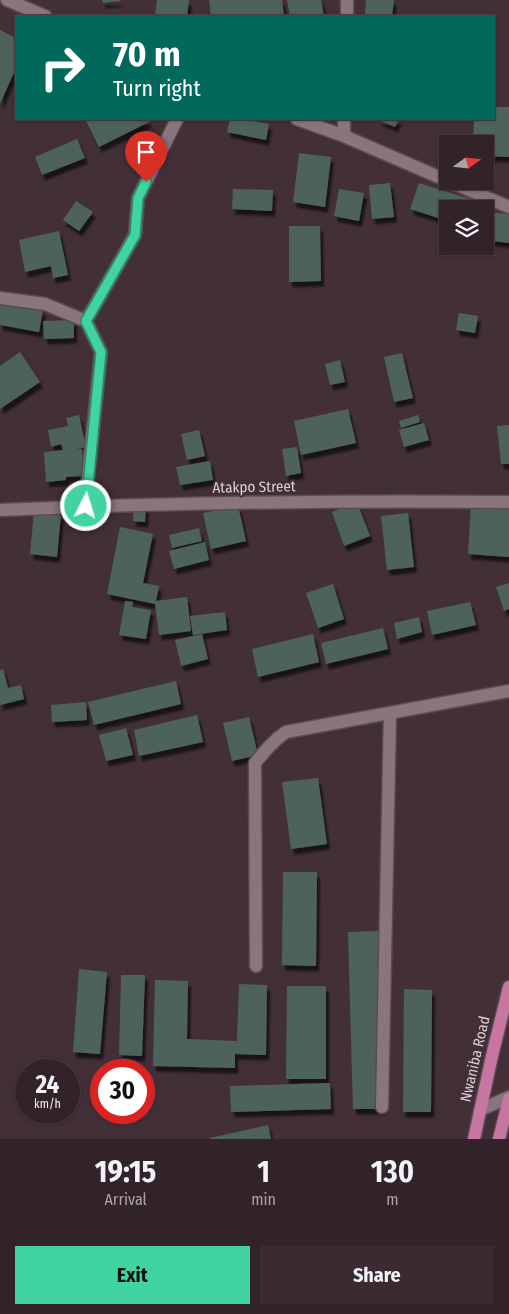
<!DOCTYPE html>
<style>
:root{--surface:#32232a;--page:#3a2b32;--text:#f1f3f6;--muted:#a8a4a8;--line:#4d4047;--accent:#41d4a1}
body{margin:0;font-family:"Fira Sans Condensed",sans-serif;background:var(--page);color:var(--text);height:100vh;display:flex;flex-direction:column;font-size:19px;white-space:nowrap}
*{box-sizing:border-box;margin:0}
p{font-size:16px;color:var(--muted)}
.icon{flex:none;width:28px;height:28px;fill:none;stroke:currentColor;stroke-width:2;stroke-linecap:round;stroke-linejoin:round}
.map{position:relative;height:1139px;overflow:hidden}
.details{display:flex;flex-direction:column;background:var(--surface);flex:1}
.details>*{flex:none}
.guide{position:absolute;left:15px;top:15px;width:480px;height:105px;border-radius:0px;box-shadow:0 1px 4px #0004,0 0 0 1px var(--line);background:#00695c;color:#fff;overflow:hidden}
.needle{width:32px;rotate:75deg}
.controls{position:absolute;left:439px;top:135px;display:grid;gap:10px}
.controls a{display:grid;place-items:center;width:55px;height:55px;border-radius:0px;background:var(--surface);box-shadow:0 1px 4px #0004,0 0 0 1px var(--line);font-size:25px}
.speed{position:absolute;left:15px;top:1059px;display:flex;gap:10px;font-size:25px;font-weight:700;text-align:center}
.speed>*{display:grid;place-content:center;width:65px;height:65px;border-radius:50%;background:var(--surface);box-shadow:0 1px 4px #0004,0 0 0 1px var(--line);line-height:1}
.speed small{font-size:12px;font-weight:400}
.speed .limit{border:8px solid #d22;background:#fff;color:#111}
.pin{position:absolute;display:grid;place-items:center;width:42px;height:42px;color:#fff;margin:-51px -21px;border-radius:50% 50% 50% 0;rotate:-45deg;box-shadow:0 0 5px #0007}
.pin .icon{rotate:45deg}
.me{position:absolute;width:55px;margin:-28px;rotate:5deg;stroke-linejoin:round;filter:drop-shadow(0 0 4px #0008)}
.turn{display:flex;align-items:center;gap:18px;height:105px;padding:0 15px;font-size:22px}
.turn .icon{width:65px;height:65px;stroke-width:2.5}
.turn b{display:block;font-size:35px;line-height:42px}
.eta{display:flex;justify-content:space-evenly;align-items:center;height:85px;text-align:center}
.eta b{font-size:30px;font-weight:700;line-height:35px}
.primary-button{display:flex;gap:10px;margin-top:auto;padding:10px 15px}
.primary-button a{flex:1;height:58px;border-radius:0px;background:var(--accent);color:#111;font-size:20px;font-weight:700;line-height:58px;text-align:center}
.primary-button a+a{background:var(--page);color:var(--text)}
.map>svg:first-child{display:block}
</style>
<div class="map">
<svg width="509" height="1139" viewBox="0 0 509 1139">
<defs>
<filter id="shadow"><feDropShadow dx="3" dy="5.5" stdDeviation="1" flood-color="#0009"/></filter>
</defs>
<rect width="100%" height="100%" fill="#422f38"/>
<g fill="#4e645a" filter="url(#shadow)">
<polygon points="102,0 120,0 120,1 103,3"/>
<polygon points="157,0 189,0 187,16 155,16"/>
<polygon points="209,0 282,0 284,16 211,16"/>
<polygon points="287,0 321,0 324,16 290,16"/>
<polygon points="366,0 394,0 392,16 365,16"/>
<polygon points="0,30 16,38 16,68 0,104"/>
<polygon points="494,107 509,107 509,157 485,156 485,144 473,144 474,119 494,119"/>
<polygon points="85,119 148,119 149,122 99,147"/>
<polygon points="230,119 243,119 269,124 266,140 227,132"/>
<polygon points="376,119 399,119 395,127"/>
<polygon points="77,139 85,158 42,175 35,157"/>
<polygon points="299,153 331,157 325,207 293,202"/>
<polygon points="390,183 394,217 372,219 369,185"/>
<polygon points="419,183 473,200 470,209 448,209 448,221 410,209"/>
<polygon points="233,189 273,190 272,211 232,209"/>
<polygon points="339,189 364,193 359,221 334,216"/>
<polygon points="76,201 93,212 79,231 63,220"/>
<polygon points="489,212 509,214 509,243 486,240"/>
<polygon points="289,226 320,226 321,281 289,282"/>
<polygon points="59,231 68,275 53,278 51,266 25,272 19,240"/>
<polygon points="0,303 43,310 39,332 0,325"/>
<polygon points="459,313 478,316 475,333 456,330"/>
<polygon points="74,320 74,338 44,339 43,321"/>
<polygon points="20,352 40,382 0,409 0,366"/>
<polygon points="402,353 413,398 394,402 384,357"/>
<polygon points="340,360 345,382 330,385 325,364"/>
<polygon points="348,409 356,443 301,455 294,421"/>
<polygon points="79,415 86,447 74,450 82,449 84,476 66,477 66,480 46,482 44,452 63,450 61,444 51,447 48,430 68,426 66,418"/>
<polygon points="418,415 420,422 401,428 399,421"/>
<polygon points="424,423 429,440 404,447 399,430"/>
<polygon points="509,425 509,464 501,464 497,426"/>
<polygon points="199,430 205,456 187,460 181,434"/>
<polygon points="297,447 301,473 286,476 282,449"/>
<polygon points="210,461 213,480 180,485 176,467"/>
<polygon points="357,502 370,536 344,546 332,512"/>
<polygon points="134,505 146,506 145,522 133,521"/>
<polygon points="238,506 246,541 211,549 203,513"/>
<polygon points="471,506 509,509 509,557 468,554"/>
<polygon points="34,512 61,514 57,557 30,554"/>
<polygon points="408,513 414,567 387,570 381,516"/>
<polygon points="120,527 153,534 143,583 159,586 156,601 187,597 191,631 159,635 155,604 107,594"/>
<polygon points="199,528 202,541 172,548 169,535"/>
<polygon points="205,542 209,560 174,569 169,551"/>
<polygon points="509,583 509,609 504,611 496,587"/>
<polygon points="333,584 344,619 318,628 306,593"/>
<polygon points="125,601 133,602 132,607 151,610 146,639 119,635"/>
<polygon points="470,602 476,625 432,635 427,611"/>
<polygon points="225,612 227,630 193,635 190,616"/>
<polygon points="419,617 422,632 397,639 394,623"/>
<polygon points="383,628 388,649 326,664 321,643"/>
<polygon points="202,634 208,659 181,666 175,640"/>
<polygon points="313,634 319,662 258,677 252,649"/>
<polygon points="3,669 8,688 21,685 24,699 0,705 0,670"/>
<polygon points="176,681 181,704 94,725 88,702"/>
<polygon points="86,702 87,720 52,722 51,705"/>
<polygon points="197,715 203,742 139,756 134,730"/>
<polygon points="249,717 258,755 232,761 223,723"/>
<polygon points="126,728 133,755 106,761 99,735"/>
<polygon points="318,778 327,844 291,849 282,782"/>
<polygon points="283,872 317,872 316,966 282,965"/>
<polygon points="378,931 383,1109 353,1109 348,932"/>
<polygon points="79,969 107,972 100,1054 73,1052"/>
<polygon points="121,975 145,975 142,1056 119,1055"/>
<polygon points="155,980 188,981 187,1039 237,1041 239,984 267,985 266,1055 235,1054 235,1068 153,1066"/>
<polygon points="287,986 326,986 326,1079 286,1079"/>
<polygon points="404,989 432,990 431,1112 403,1112"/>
<polygon points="330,1083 331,1109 231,1112 230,1086"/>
<polygon points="268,1125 271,1139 210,1139 210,1138"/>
</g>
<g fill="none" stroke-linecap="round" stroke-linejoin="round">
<g stroke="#5a4b53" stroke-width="15">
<g id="minor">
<polyline points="7,0 45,16"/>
<polyline points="347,16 347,0"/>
<polyline points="297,119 344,136 448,181"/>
<polyline points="344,136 344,119"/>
<polyline points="448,181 509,207"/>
<polyline points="0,298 45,304 86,321 101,352 85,506"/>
<polyline points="86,321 135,235 138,198 177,119"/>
<path d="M0 510C170 503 339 500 509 502"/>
<path d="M256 966 255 763C265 751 273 741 286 732L509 691"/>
<polyline points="382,1107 390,713"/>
<polyline points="480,1110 509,1097"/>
</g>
</g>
<g stroke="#5a4b53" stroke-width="15">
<g id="major">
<polyline points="474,1139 492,1056 509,987"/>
<polyline points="499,1139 509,1099"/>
</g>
</g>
<use href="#minor" stroke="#8a747e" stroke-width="12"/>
<use href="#major" stroke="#c776a1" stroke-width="12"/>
</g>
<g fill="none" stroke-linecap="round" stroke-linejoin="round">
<g stroke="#2a8a69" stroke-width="12">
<polyline id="route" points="86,506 101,352 86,321 135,235 138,198 146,182"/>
</g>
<use href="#route" stroke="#41d4a1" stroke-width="9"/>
</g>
<g text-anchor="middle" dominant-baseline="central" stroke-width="4" stroke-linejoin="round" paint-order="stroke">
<g font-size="15" fill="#dbcfd5" stroke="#422f38">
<text transform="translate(254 487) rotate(-1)">Atakpo Street</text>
<text transform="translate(475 1059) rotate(-77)">Nwaniba Road</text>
</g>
</g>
</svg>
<div class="controls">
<a><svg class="needle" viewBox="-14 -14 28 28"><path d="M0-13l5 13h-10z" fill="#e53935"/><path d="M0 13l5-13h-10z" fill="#a8a4a8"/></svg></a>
<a><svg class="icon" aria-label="layers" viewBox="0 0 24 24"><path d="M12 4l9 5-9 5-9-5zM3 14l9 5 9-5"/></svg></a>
</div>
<div class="speed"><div>24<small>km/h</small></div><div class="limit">30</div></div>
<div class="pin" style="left:146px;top:182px;background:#d93025"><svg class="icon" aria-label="arrive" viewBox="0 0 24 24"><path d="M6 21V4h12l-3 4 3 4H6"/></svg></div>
<svg class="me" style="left:86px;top:506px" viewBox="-20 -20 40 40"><circle r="17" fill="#41d4a1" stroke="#fff" stroke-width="3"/><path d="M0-11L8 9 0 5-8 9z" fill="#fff"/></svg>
<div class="guide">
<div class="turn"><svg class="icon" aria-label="right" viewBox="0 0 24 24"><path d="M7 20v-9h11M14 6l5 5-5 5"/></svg><div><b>70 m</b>Turn right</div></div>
</div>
</div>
<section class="details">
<div class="eta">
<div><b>19:15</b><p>Arrival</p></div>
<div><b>1</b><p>min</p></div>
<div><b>130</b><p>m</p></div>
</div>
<div class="primary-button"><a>Exit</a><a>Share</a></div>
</section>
